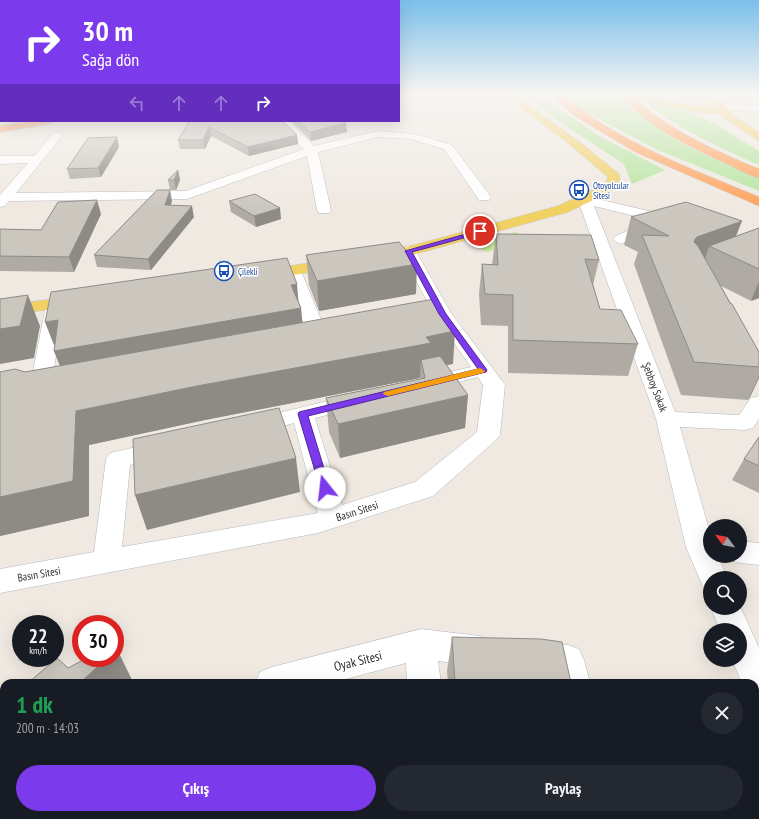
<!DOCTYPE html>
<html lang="tr">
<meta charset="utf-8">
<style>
:root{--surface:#171b24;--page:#242831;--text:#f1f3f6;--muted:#9ea1a6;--accent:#7c3aed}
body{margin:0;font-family:"PT Sans Narrow",sans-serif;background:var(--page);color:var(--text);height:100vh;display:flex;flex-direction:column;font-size:15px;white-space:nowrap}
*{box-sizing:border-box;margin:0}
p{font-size:13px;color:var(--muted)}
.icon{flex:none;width:22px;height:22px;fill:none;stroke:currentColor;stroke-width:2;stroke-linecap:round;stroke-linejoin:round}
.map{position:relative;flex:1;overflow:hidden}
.side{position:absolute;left:0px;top:679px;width:759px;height:140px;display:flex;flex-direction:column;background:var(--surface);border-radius:12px 12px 0 0;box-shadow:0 4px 16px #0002}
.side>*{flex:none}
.top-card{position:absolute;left:0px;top:0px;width:400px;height:122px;box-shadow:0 4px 16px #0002;background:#7c3aed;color:#fff;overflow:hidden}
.needle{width:26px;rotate:302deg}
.controls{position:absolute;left:703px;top:519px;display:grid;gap:8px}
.controls a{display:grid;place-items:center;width:44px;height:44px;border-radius:50%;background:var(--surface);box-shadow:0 4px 16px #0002;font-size:20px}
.speed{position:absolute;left:12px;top:615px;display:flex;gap:8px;font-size:20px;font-weight:700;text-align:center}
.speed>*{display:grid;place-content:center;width:52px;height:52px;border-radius:50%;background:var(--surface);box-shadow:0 4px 16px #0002;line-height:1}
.speed small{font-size:10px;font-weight:400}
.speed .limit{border:6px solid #d22;background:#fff;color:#111}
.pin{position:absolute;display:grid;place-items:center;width:34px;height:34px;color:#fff;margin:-17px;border:2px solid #fff;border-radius:50%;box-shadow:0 1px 4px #0007}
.me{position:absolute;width:44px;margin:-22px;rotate:344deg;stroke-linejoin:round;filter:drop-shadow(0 0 3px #0008)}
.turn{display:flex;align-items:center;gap:14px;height:84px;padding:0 16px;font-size:18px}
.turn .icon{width:52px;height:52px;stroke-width:2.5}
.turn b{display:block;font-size:28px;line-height:34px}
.lanes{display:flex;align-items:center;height:38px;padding:0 16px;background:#0003;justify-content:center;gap:20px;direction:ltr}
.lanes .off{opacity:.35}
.round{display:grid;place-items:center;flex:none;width:42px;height:42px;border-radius:21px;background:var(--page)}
.summary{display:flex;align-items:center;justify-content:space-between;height:68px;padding:0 16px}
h1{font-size:24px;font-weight:600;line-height:30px;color:#1e9e55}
.button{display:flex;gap:8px;margin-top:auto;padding:8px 16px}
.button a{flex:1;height:46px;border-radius:24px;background:var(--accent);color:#fff;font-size:16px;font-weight:600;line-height:46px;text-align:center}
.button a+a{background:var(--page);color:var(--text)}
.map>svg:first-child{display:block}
</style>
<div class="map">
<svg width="759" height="819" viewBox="0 0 759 819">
<rect width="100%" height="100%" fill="#efe9e1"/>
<g fill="#b6e59e">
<polygon points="526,93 541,93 546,101 605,139 665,170 632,184 624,164 555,119"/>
<path d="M563 93H617C655 136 708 157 759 177V191L658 150 584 111Z"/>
<path d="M637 93H672L675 98 651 102C674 108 697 114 719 126 732 134 745 143 759 151V165C722 149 664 123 637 93Z"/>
</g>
<polygon fill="#c9ec9a" points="515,232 529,239 487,252 474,244"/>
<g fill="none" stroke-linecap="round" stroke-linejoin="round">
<polyline stroke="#c8c4bd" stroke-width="10" stroke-dasharray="10 5" stroke-linecap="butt" points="622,93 656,101"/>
<g stroke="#b4b7c1" stroke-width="1">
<g id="minor">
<polygon points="723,104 759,105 759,111 720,109 718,107"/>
<polygon points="278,121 289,121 314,146 378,131 415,134 452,145 491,197 489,200 479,200 444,149 410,139 378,137 318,152 331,210 329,213 319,213 317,210 307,156 187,199 9,201 5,206 0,207 0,195 28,163 0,164 0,156 34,156 54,133 58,132 63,135 16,193 186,191 304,149"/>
<polygon points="585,196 678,218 680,221 678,224 673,225 659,222 660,224 658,227 621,244 616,242 613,239 616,236 651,220 594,206 675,412 739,415 751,398 759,396 759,419 753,428 745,430 680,427 710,533 710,556 718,556 727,578 710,578 710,589 703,587 686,547 656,419 578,200 580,197"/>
<polygon points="408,246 414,248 451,313 505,385 500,435 496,440 433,496 318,533 0,593 0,569 94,552 106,459 110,453 162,441 170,443 174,449 170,455 130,465 122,547 318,513 294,423 254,434 246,431 243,426 246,421 356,394 364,396 367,401 364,406 315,418 342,505 415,482 477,432 483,385 478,377 427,390 420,389 417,384 420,379 471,367 434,314 400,251 402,248"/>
<polygon points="293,266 299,268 301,271 331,344 328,348 317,351 310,349 307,345 310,341 285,271 287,268"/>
<path d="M55 300 61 301 64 305 50 394 52 396C47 404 40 404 31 402L28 397 46 305 49 301Z"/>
<polygon points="740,541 759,543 759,565 740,563 730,560 728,556 740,556"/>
<polygon points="740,606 759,648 759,701 755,699 755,683 742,683 732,660 740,660 740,630 720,630 711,608 740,608"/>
<polygon points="421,629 480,636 491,641 496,651 491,661 480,666 438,661 441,683 407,683 406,663 331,683 255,683 260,672 272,667"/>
<polygon points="536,642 568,645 579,649 584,660 590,683 556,683 555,674 536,672 525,668 520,657 525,646"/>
<polygon points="166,815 205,815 204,819 165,819"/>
<polygon points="416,815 454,815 455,819 417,819"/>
</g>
</g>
<g stroke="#c9c9c9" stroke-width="1">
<g id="major">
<polygon points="507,93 517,93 527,104 577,140 618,173 620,176 619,182 610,192 568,212 408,256 378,261 372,259 370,256 372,253 407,247 558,206 600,186 607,181 608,177 569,144 521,108"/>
<polygon points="691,93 703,93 726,105 731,113 759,133 759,141 723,117 721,114 700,113 656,104 651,101 656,98 700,107 717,108"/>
<polygon points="337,259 343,261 345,264 343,267 262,280 256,279 254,275 256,271 262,270"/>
<polygon points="77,296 83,297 86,301 83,305 0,316 0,306"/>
</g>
</g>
<g stroke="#c9c9c9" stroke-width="1">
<g id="highway">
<path d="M550 93H560C617 142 690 168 759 197V206L635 152 573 115Z"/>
<path d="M619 93H629C666 129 712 149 759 169V178C747 175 736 168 725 163 688 146 645 126 619 93Z"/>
<polygon points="30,121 54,121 49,124 0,132 0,126"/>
</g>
</g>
<use href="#minor" fill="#fff" fill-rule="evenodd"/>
<use href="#major" fill="#f2d163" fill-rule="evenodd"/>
<use href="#highway" fill="#ffa35c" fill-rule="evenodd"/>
</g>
<g fill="#afaba4">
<polygon points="291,121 341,121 346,123 347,132 311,141"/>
<polygon points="189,122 297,135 298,144 249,156 211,136 205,149 180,149 178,140"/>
<polygon points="119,147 101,177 70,179 67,169"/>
<polygon points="178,170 180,180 176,190 170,190 168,180"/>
<polygon points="172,201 171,205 194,217 151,270 97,267 94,255"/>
<polygon points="229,201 281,219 256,227 231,212"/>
<polygon points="101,214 74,272 0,271 0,229 41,230"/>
<polygon points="631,217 736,236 759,229 759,298 751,301 721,286 759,352 759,378 750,397 748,400 681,395 634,264 638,252 624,245"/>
<polygon points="496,234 599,260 593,285 600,309 638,344 628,376 508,373 508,326 481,325 479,294 482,264 492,265"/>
<polygon points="306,255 416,294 319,311 309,285"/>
<polygon points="298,302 301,308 302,323 453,364 446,365 468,395 465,428 340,458 329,432 326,398 420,379 420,378 205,420 89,445 89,516 0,536 0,372 25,372 60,366 54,351 55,347 45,322"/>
<polygon points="759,437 759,493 732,480 744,459"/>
<polygon points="452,637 571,683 448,683 447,671"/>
<polygon points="95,815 116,815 112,819 99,819"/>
<polygon points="456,815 598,815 598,819 455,819"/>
<polygon points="617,815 755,815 759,819 618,819 618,818"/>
</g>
<g fill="#8e8b86">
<polygon points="346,123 347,132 311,141 310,132"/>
<polygon points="209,127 211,136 205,149 203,140"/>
<polygon points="297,135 298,144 249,156 248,147"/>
<polygon points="117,137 119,147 101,177 98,168"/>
<polygon points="178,170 180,180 176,190 174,180"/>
<polygon points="170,190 172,201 167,215 165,205"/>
<polygon points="97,200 101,214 74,272 69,257"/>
<polygon points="192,206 194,217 151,270 148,259"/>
<polygon points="280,208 281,219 256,227 254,216"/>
<polygon points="742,221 731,249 709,246 705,259 687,266 695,239 697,237"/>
<polygon points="417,264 416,294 319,311 317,281"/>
<polygon points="759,281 759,298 751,301"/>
<polygon points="297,284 299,308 301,308 304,340 67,383 54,351 56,350 45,322"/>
<polygon points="28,295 40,326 34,358 0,364 0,329"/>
<polygon points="455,331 453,364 429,368 421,360 420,378 205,420 89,445 89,516 0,536 0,497 76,411 426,337"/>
<polygon points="759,376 759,378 750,397 748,400"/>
<polygon points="468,395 465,428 340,458 338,424"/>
<polygon points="296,458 300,492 147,530 135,495"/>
<polygon points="117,649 133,682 132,683 84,683 83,680 107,658 115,658 115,651"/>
<polygon points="98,815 116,815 112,819 101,819"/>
</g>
<g fill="#cbc7bf" stroke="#8e8b86">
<polygon points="192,121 283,121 297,135 248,147 209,127 203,140 178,140 189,122"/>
<polygon points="299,121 341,121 346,123 310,132"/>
<polygon points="117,137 98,168 67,169 88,138"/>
<polygon points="178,170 174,180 168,180"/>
<polygon points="157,190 170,190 165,205 192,206 148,259 94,255"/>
<polygon points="255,194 280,208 254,216 229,201"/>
<polygon points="97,200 69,257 0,256 0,229 41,230 58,202"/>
<polygon points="686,202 742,221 697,237 695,239 694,242 698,246 730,303 732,304 759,352 759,367 694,362 642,235 669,236 631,217"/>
<polygon points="759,228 759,269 709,246"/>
<polygon points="496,234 591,235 599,260 585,259 600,309 621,310 638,344 513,340 513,295 485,294 482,264 498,265"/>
<polygon points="399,242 417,264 317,281 306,255"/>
<polygon points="287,258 297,284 291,285 301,308 54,351 58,320 45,322 51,292"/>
<polygon points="28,295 20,326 0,329 0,299"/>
<polygon points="434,299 455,331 426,337 431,343 197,386 76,411 73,481 0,497 0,372 15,369 25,372"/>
<polygon points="440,356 468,395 338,424 326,398 425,378 421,360"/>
<polygon points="279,408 296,458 135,495 133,439"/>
<polygon points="759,437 759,466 744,459"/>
<polygon points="452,637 541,639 562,642 571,683 455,683"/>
<polygon points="57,658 68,668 87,658 107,658 83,680 86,683 28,683"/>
<polygon points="604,680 716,680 718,683 605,683"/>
<polygon points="406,682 406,683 316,683"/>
<polygon points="4,704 4,718 0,714 0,708"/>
<polygon points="755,774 759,784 759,819 643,819 642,815 755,815"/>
<rect x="278" y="815" width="133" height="4"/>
<polygon points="462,815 598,815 598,819 463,819"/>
</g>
<linearGradient id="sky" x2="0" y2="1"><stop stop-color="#7abfeb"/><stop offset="0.45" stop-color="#f8f5f2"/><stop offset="1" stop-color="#f8f5f2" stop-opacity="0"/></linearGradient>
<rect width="759" height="208" fill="url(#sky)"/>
<polygon fill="#7c3aed" stroke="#51269a" points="480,230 483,231 482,233 412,252 446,314 487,370 486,372 308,416 330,488 328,491 321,491 298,414 299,412 478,369 439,314 405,251"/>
<polygon fill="#f59e0b" points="480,368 485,371 483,373 388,396 383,394 384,392"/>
<defs>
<g id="bus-ring" transform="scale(1)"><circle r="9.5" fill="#fff" stroke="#1a4fb4" stroke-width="1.5"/><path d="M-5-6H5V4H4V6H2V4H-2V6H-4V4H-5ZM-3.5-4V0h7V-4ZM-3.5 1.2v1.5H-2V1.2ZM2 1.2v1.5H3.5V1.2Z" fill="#1a4fb4"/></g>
</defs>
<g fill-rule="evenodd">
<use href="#bus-ring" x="579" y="190"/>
<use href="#bus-ring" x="224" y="271"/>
</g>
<g text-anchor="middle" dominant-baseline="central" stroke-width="3" stroke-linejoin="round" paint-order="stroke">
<g font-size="9" fill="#164399" stroke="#fff" text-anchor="start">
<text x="593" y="185">Otoyolcular<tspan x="593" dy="10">Sitesi</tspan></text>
<text x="238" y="271">Çilekli</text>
</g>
<g font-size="11" fill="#2e2e2e" stroke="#fff">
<text transform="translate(655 387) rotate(69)">Şebboy Sokak</text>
<text transform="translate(357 511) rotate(-18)">Basın Sitesi</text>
<text transform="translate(39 574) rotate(-10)">Basın Sitesi</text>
</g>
<g font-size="13" fill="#2e2e2e" stroke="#fff">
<text transform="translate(358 661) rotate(-14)">Oyak Sitesi</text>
</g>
</g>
</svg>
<div class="controls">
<a><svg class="needle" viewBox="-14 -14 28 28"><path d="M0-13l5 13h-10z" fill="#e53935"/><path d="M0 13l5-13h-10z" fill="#9ea1a6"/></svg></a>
<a><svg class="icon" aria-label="search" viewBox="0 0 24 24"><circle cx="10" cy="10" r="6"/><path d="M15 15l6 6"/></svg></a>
<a><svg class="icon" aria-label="layers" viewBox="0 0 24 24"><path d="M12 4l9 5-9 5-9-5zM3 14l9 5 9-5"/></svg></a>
</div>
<div class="speed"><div>22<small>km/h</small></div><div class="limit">30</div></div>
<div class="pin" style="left:480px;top:231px;background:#d93025"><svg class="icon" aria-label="arrive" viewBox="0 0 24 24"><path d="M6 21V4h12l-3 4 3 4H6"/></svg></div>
<svg class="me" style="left:325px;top:488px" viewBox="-20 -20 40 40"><circle r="19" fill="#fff"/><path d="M0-13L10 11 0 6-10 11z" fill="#7c3aed"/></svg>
<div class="top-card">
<div class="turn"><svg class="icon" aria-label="right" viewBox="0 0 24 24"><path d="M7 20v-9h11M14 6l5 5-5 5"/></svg><div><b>30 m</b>Sağa dön</div></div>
<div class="lanes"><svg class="icon off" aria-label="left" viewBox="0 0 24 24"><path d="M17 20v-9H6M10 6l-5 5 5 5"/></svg><svg class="icon off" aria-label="ahead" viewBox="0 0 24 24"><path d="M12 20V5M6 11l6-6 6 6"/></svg><svg class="icon off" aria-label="ahead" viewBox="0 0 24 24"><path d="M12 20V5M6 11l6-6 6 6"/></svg><svg class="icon" aria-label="right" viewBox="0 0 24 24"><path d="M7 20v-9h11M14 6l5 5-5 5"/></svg></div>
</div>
<section class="side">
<div class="summary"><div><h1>1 dk</h1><p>200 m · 14:03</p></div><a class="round"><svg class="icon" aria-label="close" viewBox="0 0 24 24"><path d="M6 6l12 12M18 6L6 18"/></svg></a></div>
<div class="button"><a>Çıkış</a><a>Paylaş</a></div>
</section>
</div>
